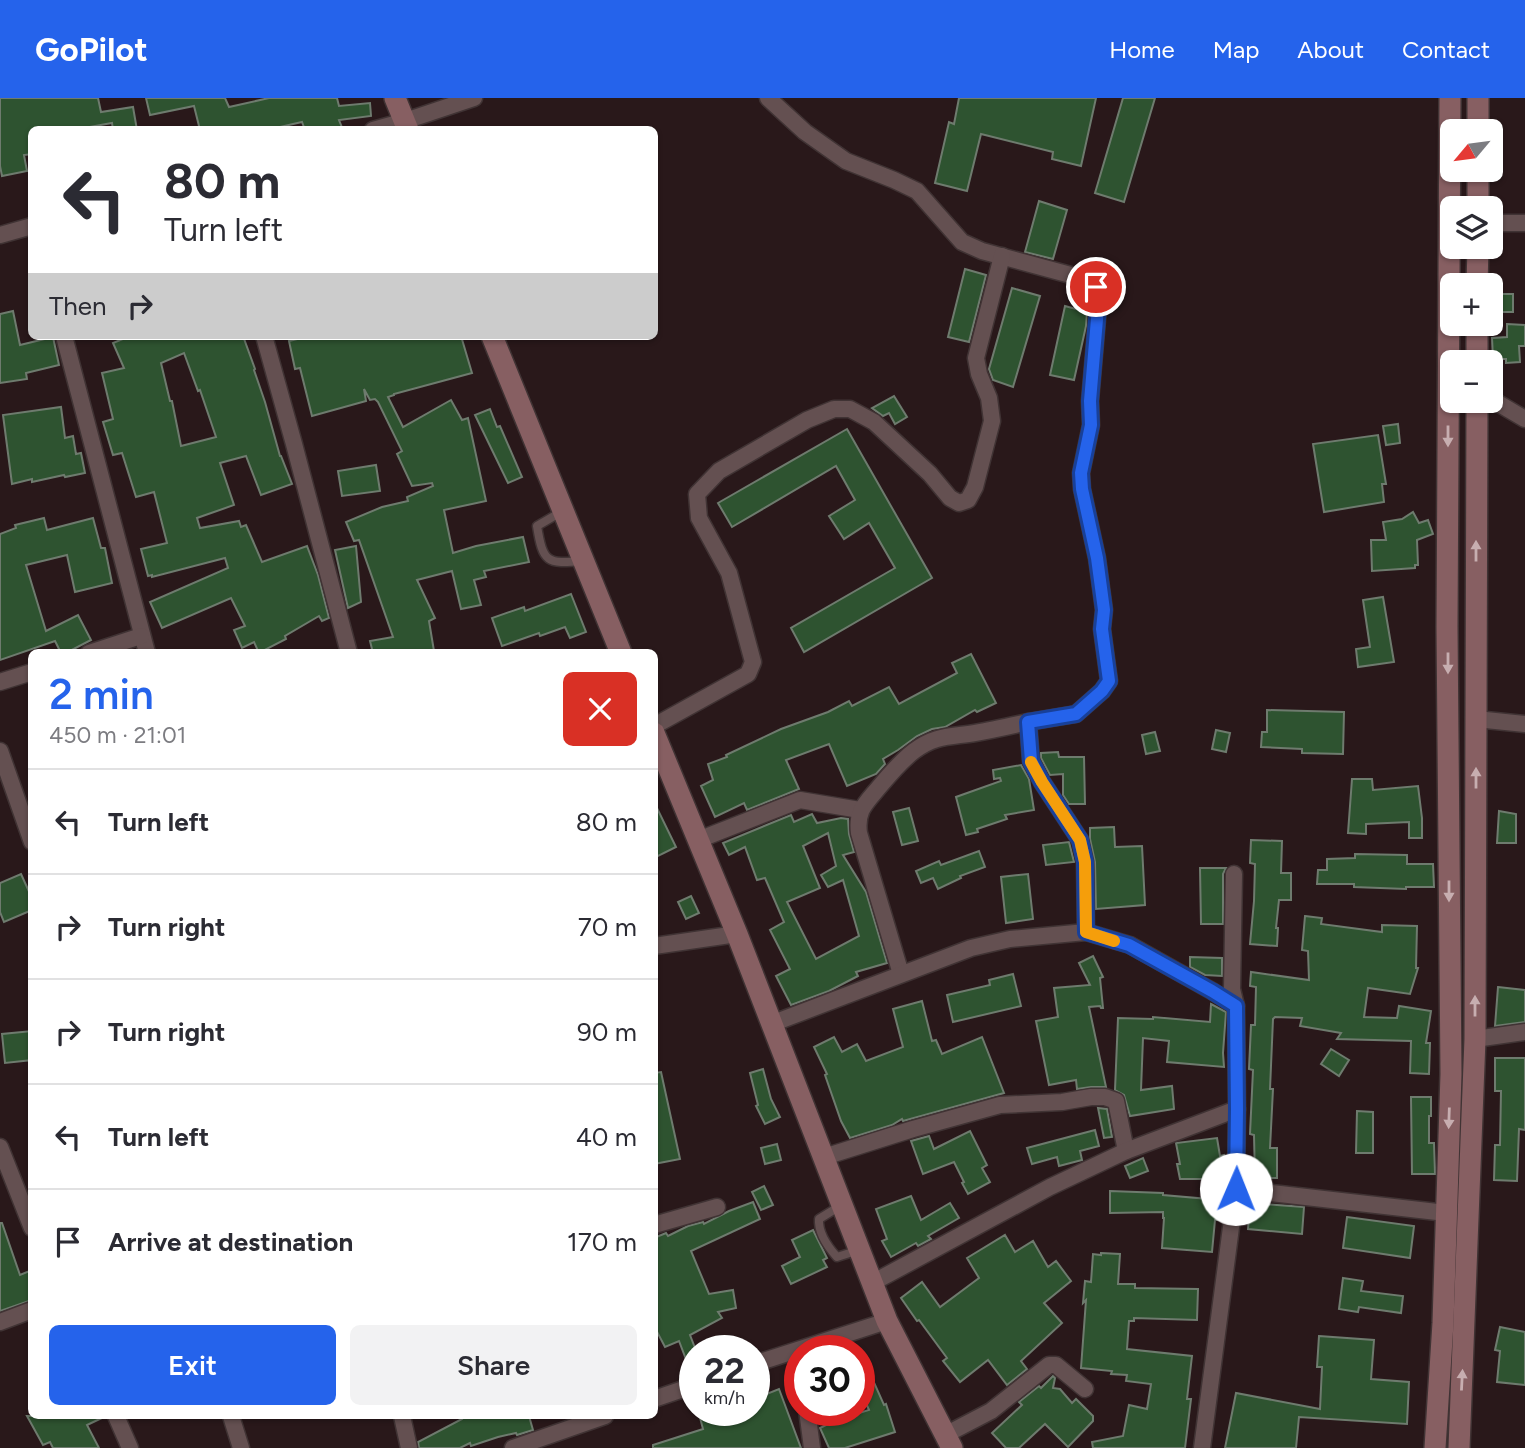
<!DOCTYPE html>
<meta charset="utf-8">
<style>
:root{--surface:#fff;--page:#f2f2f3;--text:#2b2b33;--muted:#7c7c81;--line:#e1e1e2;--accent:#2563eb}
body{margin:0;font-family:Figtree,sans-serif;background:var(--page);color:var(--text);height:100vh;display:flex;flex-direction:column;font-size:26px;white-space:nowrap}
*{box-sizing:border-box;margin:0}
p{font-size:23px;color:var(--muted)}
.icon{flex:none;width:38px;height:38px;fill:none;stroke:currentColor;stroke-width:2;stroke-linecap:round;stroke-linejoin:round}
.map{position:relative;flex:1;overflow:hidden}
.side{position:absolute;left:28px;top:551px;width:630px;height:770px;display:flex;flex-direction:column;background:var(--surface);border-radius:10px;box-shadow:0 2px 5px #0004}
.side>*{flex:none}
.hud{position:absolute;left:28px;top:28px;width:630px;height:214px;border-radius:10px;box-shadow:0 2px 5px #0004;background:#fff;color:var(--text);overflow:hidden}
.needle{width:46px;rotate:241deg}
.controls{position:absolute;left:1440px;top:21px;display:grid;gap:14px}
.controls a{display:grid;place-items:center;width:63px;height:63px;border-radius:10px;background:var(--surface);box-shadow:0 2px 5px #0004;font-size:35px}
.speed{position:absolute;left:679px;top:1237px;display:flex;gap:14px;font-size:35px;font-weight:700;text-align:center}
.speed>*{display:grid;place-content:center;width:91px;height:91px;border-radius:50%;background:var(--surface);box-shadow:0 2px 5px #0004;line-height:1}
.speed small{font-size:18px;font-weight:400}
.speed .limit{border:10px solid #d22;background:#fff;color:#111}
.pin{position:absolute;display:grid;place-items:center;width:60px;height:60px;color:#fff;margin:-30px;border:4px solid #fff;border-radius:50%;box-shadow:0 2px 7px #0007}
.me{position:absolute;width:77px;margin:-38px;rotate:1deg;stroke-linejoin:round;filter:drop-shadow(0 0 5px #0008)}
.turn{display:flex;align-items:center;gap:24px;height:147px;padding:0 21px;font-size:32px}
.turn .icon{width:91px;height:91px;stroke-width:2.5}
.turn b{display:block;font-size:49px;line-height:60px}
.then{display:flex;align-items:center;height:66px;padding:0 21px;background:#0003;gap:14px;font-size:26px}
.round{display:grid;place-items:center;flex:none;width:74px;height:74px;border-radius:10px;background:var(--page)}
.summary{display:flex;align-items:center;justify-content:space-between;height:119px;padding:0 21px}
h1{font-size:42px;font-weight:600;line-height:52px;color:var(--accent)}
.cta{display:flex;gap:14px;margin-top:auto;padding:14px 21px}
.cta a{flex:1;height:80px;border-radius:10px;background:var(--accent);color:#fff;font-size:28px;font-weight:600;line-height:80px;text-align:center}
.cta a+a{background:var(--page);color:var(--text)}
ul{padding:0;list-style:none}
li{display:flex;align-items:center;gap:21px;height:105px;padding:0 21px;border-top:2px solid var(--line)}
li div{flex:1}
li b{display:block;font-size:26px}
li em{font-style:normal}
header{display:flex;align-items:center;gap:42px;box-sizing:border-box;height:98px;padding:0 35px;background:var(--accent);color:#fff}
header strong{font-size:33px}
nav{display:flex;gap:38px;margin-inline-start:auto;font-size:24px}
.map>svg:first-child{display:block}
</style>
<header>
<strong>GoPilot</strong>
<nav><a>Home</a><a>Map</a><a>About</a><a>Contact</a></nav>
</header>
<div class="map">
<svg width="1525" height="1350" viewBox="0 0 1525 1350">
<rect width="100%" height="100%" fill="#29181a"/>
<g fill="#2e5330" stroke="#6e7b6e" stroke-width="2" fill-rule="evenodd">
<polygon points="0,0 98,0 101,14 133,9 137,32 113,32 112,25 73,32 32,32 32,56 24,57 27,73 2,78 0,68"/>
<polygon points="146,0 225,0 229,9 269,0 337,0 339,8 370,5 371,18 339,22 343,32 305,32 302,24 267,32 200,32 194,8 150,17"/>
<polygon points="959,0 1096,0 1081,68 1052,61 1053,54 981,36 967,93 935,85 949,24 954,26"/>
<polygon points="1123,0 1155,0 1124,104 1095,95"/>
<polygon points="1039,103 1067,112 1053,161 1025,154"/>
<polygon points="965,171 986,177 969,244 948,239"/>
<polygon points="1012,190 1040,198 1013,289 993,282 989,271"/>
<rect x="1495" y="196" width="18" height="18"/>
<polygon points="1065,208 1087,214 1086,228 1074,282 1050,277"/>
<polygon points="13,213 20,247 53,239 59,267 26,275 27,281 0,285 0,216"/>
<polygon points="1507,226 1525,227 1525,248 1519,248 1520,264 1506,265 1506,261 1493,261 1492,240 1507,239"/>
<path d="M130 238H243L255 271 254 272 265 304 280 358H281L292 386 261 397 246 358 220 365 234 407 197 420 200 430 239 423 241 429 246 427 262 464 307 448 318 477 329 520 322 523 319 518 285 538 286 541 259 555 254 544 242 550 234 532 245 528 231 500 162 530 150 504 228 470 225 460 152 479V477L148 478 141 451 167 445 154 394 136 399 122 355 113 357 103 324 113 321 102 275 124 270 113 245ZM184 255 198 293 200 292 216 339 181 348 172 303H170L161 265Z"/>
<polygon points="310,238 461,238 472,275 394,296 394,297 388,299 403,329 451,302 462,322 468,320 486,403 444,412 453,455 476,448 523,439 529,464 484,473 486,479 474,482 481,507 461,511 452,473 417,482 435,520 429,523 434,553 425,555 373,555 370,543 393,539 359,442 354,443 346,424 382,409 408,403 407,399 433,388 432,385 412,388 397,356 402,353 378,304 375,301 370,302 364,291 366,303 312,318 300,270 295,271 289,243"/>
<polygon points="894,298 907,319 895,326 889,315 883,318 872,310"/>
<polygon points="61,309 65,340 73,338 76,356 81,355 85,375 65,379 64,377 32,384 32,381 12,386 3,317"/>
<polygon points="490,311 497,329 500,328 522,379 508,385 475,317"/>
<polygon points="1398,326 1400,345 1386,347 1383,328"/>
<polygon points="847,331 932,480 804,554 791,530 895,470 869,425 844,441 829,418 855,402 836,368 732,429 718,405"/>
<polygon points="1378,337 1386,386 1382,386 1384,404 1324,414 1313,346"/>
<polygon points="376,367 380,393 342,398 338,373"/>
<polygon points="1413,414 1419,425 1428,422 1433,436 1417,442 1418,467 1415,467 1415,470 1372,473 1371,442 1386,442 1383,424 1402,421"/>
<polygon points="44,420 47,432 93,420 101,450 105,450 112,485 75,494 67,457 26,467 46,533 78,517 91,542 66,555 61,555 55,543 0,562 0,436 16,430 15,427"/>
<polygon points="356,448 361,504 348,510 335,452"/>
<polygon points="571,496 586,534 570,540 565,529 540,538 539,535 502,548 492,520 524,509 525,513"/>
<polygon points="1383,499 1394,564 1358,569 1356,551 1370,549 1363,502"/>
<polygon points="971,556 996,605 977,614 975,612 945,629 932,631 917,638 898,652 883,661 885,666 876,676 847,688 829,646 786,662 799,691 747,712 744,705 715,719 701,688 713,682 708,666 727,659 726,657 781,631 828,614 849,603 852,608 889,589 899,606 957,575 952,565"/>
<polygon points="1267,612 1344,614 1343,656 1302,655 1302,651 1261,649 1262,634 1267,634"/>
<polygon points="1216,632 1230,635 1226,654 1212,651"/>
<polygon points="1155,634 1160,653 1146,656 1142,637"/>
<polygon points="1058,654 1059,659 1084,659 1085,706 1069,706 1063,697 1063,676 1050,677 1041,660 1041,655"/>
<polygon points="1021,667 1029,681 1034,712 1005,717 1007,721 977,731 978,734 966,737 956,699 1001,683 1000,680 994,681 993,672"/>
<polygon points="1352,681 1372,681 1373,692 1418,688 1422,720 1422,740 1409,740 1409,724 1366,726 1366,736 1348,735"/>
<polygon points="654,704 676,749 654,760"/>
<polygon points="909,710 918,743 902,747 893,714"/>
<polygon points="1499,713 1516,716 1516,745 1497,745"/>
<path d="M812 716 817 725 841 720 848 721 849 736 854 754 843 757 866 794 887 865 856 874 858 878 829 893 791 907 776 878 790 871 770 832 784 824 765 780 757 782 745 749 729 757 723 745 791 717 794 724ZM828 735 836 768 821 777 828 789 843 782 859 838 816 861 787 804 820 790 803 748Z"/>
<polygon points="1114,729 1115,749 1142,748 1145,807 1096,811 1095,764 1090,741 1090,730"/>
<polygon points="1251,742 1282,743 1281,775 1291,775 1291,802 1279,802 1276,830 1278,830 1277,848 1250,846 1254,803 1255,766 1250,765"/>
<polygon points="1069,744 1074,764 1046,767 1043,747"/>
<polygon points="979,753 985,769 960,778 961,780 938,791 933,780 921,785 916,773 939,763 941,767"/>
<polygon points="1355,756 1407,757 1407,766 1433,766 1434,789 1406,789 1406,791 1354,789 1354,786 1317,786 1318,772 1327,772 1327,761 1355,760"/>
<polygon points="1200,770 1226,770 1223,776 1223,826 1201,826"/>
<polygon points="21,776 32,800 32,812 4,824 0,814 0,785"/>
<polygon points="1028,776 1033,821 1006,825 1001,779"/>
<polygon points="691,798 699,815 686,821 678,804"/>
<polygon points="1305,818 1322,820 1321,826 1382,834 1382,827 1417,828 1416,870 1418,870 1410,896 1368,890 1364,919 1397,920 1399,908 1431,913 1426,945 1430,945 1429,976 1410,975 1411,943 1337,941 1341,935 1300,928 1302,920 1275,919 1273,921 1270,991 1273,991 1270,1050 1277,1050 1277,1080 1255,1080 1254,1037 1250,1036 1253,972 1249,971 1251,927 1255,927 1256,889 1250,888 1251,874 1309,882 1308,853 1302,852"/>
<polygon points="1093,858 1103,879 1100,880 1103,910 1101,910 1100,908 1089,909 1106,989 1091,989 1077,991 1076,982 1049,987 1036,923 1058,919 1054,890 1090,887 1079,865"/>
<polygon points="1190,859 1222,860 1222,878 1205,877 1190,869"/>
<polygon points="1013,876 1021,908 953,924 947,897 990,887 989,882"/>
<polygon points="1498,889 1525,892 1525,924 1495,928"/>
<polygon points="922,903 932,943 936,942 942,956 982,939 1004,995 903,1023 902,1021 892,1027 850,1040 841,1023 825,977 827,976 814,949 834,939 842,954 857,946 866,963 903,949 893,911"/>
<polygon points="1211,906 1226,914 1223,955 1224,969 1167,964 1169,943 1143,940 1141,992 1172,988 1174,1011 1130,1018 1124,997 1115,992 1118,920 1153,921 1153,919 1210,924"/>
<polygon points="32,933 32,962 5,965 2,936"/>
<polygon points="1331,951 1349,962 1339,978 1321,966"/>
<polygon points="1495,960 1525,960 1525,1032 1519,1031 1517,1083 1494,1082 1495,1047 1500,1047 1501,993 1495,993"/>
<polygon points="763,971 771,1001 780,1019 765,1026 756,1008 758,1007 750,975"/>
<polygon points="661,974 680,1061 654,1066 654,975"/>
<polygon points="1411,999 1431,999 1431,1018 1429,1018 1429,1045 1434,1045 1435,1076 1412,1076"/>
<polygon points="1098,1010 1107,1011 1112,1039 1104,1040"/>
<polygon points="1357,1013 1373,1014 1373,1055 1356,1055"/>
<polygon points="1095,1032 1099,1048 1080,1053 1082,1062 1059,1068 1057,1059 1032,1066 1027,1050"/>
<polygon points="970,1033 987,1067 982,1070 990,1084 968,1096 962,1085 964,1084 954,1064 923,1076 911,1043 929,1038 934,1051"/>
<polygon points="1217,1040 1220,1058 1224,1057 1226,1067 1226,1081 1180,1081 1177,1066 1180,1066 1176,1045"/>
<polygon points="777,1046 781,1062 765,1066 761,1050"/>
<polygon points="1143,1060 1148,1073 1130,1080 1125,1068"/>
<polygon points="764,1088 773,1107 761,1112 752,1094"/>
<polygon points="1110,1093 1163,1095 1163,1097 1220,1102 1220,1122 1215,1122 1212,1154 1162,1150 1164,1120 1163,1120 1163,1114 1110,1115"/>
<polygon points="911,1098 921,1122 950,1105 959,1120 928,1138 931,1141 918,1148 916,1145 891,1159 882,1143 887,1141 876,1111"/>
<polygon points="753,1104 760,1121 691,1153 709,1196 733,1192 736,1210 718,1214 722,1220 690,1237 695,1250 695,1277 692,1277 679,1243 665,1249 654,1228 654,1140 666,1135 668,1138 688,1128 703,1124 704,1126 729,1113"/>
<polygon points="1250,1105 1304,1109 1302,1136 1248,1131"/>
<polygon points="1347,1119 1414,1128 1410,1160 1343,1150"/>
<polygon points="0,1125 2,1125 20,1177 32,1172 32,1202 0,1213"/>
<polygon points="813,1132 827,1160 823,1162 827,1169 791,1186 782,1168 800,1159 792,1142"/>
<polygon points="1005,1137 1015,1154 1033,1143 1048,1169 1056,1163 1071,1183 1044,1205 1062,1225 1021,1263 1027,1271 1007,1287 988,1262 960,1284 943,1263 947,1260 919,1222 917,1223 901,1200 922,1184 940,1209 979,1180 967,1160"/>
<polygon points="1101,1155 1120,1156 1118,1186 1135,1186 1135,1190 1198,1191 1197,1222 1134,1220 1134,1223 1129,1223 1127,1251 1192,1258 1187,1301 1191,1301 1185,1350 1093,1350 1092,1344 1123,1338 1129,1307 1147,1311 1151,1286 1126,1283 1127,1277 1111,1276 1112,1273 1081,1270 1086,1202 1083,1205 1085,1183 1091,1184 1093,1156 1101,1157"/>
<polygon points="1343,1180 1363,1183 1361,1193 1403,1198 1401,1215 1359,1209 1358,1214 1339,1211"/>
<polygon points="1500,1229 1525,1234 1525,1287 1497,1284 1500,1253 1495,1252"/>
<polygon points="1319,1238 1374,1242 1371,1281 1409,1284 1407,1326 1299,1319 1296,1350 1225,1350 1236,1295 1320,1311 1322,1269 1317,1269"/>
<polygon points="859,1251 884,1307 886,1306 895,1334 845,1350 829,1350 820,1330 834,1323 869,1312 859,1289"/>
<polygon points="1053,1278 1055,1280 1053,1290 1060,1291 1072,1305 1076,1301 1093,1318 1093,1323 1068,1349 1045,1326 1019,1350 1006,1350 992,1335 1022,1307 1019,1304 1039,1288 1041,1290"/>
<polygon points="779,1291 801,1350 653,1350 653,1347 703,1331 698,1312 754,1312 754,1301"/>
<polygon points="27,1318 106,1318 87,1327 99,1350 53,1350 50,1344 43,1347"/>
<polygon points="461,1318 529,1318 533,1332 517,1337 516,1335 498,1339 471,1348 470,1345 460,1350 419,1350 418,1344 462,1321"/>
</g>
<g fill="none" stroke-linecap="round" stroke-linejoin="round">
<g stroke="#403334" stroke-width="11">
<g id="lane">
<path d="M561 414 537 428C543 465 547 466 582 463"/>
<path d="M840 1108 819 1121C818 1135 828 1149 837 1159L859 1152"/>
</g>
</g>
<g stroke="#403334" stroke-width="19">
<g id="street">
<polyline points="768,0 805,34 846,63 894,82 917,93 962,144 982,153 1089,182 1096,189 1099,198 1090,303 1091,327 1081,375 1082,391 1097,460 1104,512 1102,531 1109,583 1102,593 1076,616 1028,624 1031,663 1042,684 1080,742 1085,764 1086,834"/>
<polyline points="373,32 405,23 474,0"/>
<polyline points="1491,125 1525,125"/>
<polyline points="0,137 32,128"/>
<polyline points="64,238 147,555"/>
<polyline points="264,238 294,346 349,555"/>
<polyline points="1491,301 1525,321"/>
<polyline points="89,555 141,538"/>
<polyline points="0,584 32,574"/>
<polyline points="1476,621 1525,626"/>
<polyline points="654,628 748,576 753,564 729,475 699,420 697,396 719,373 807,322 834,311 850,311 874,324 930,376 950,400 959,405 968,402 975,389 992,323 989,300 979,276 976,260 1002,158"/>
<polyline points="0,653 32,744"/>
<polyline points="698,742 800,702 860,712"/>
<polyline points="654,848 737,836"/>
<path d="M901 876 859 735C856 712 866 705 880 688 890 676 901 663 914 653 935 637 950 639 975 635 993 632 1010 628 1028 624"/>
<polyline points="771,926 971,850 1010,841 1086,834 1130,847 1212,893 1236,908"/>
<polyline points="1475,941 1525,934"/>
<polyline points="0,1049 32,1130"/>
<polyline points="824,1059 913,1031 1000,1007 1062,1004 1091,999 1105,999 1116,1003 1126,1053"/>
<polyline points="1236,1091 1446,1115"/>
<polyline points="654,1127 717,1109"/>
<polyline points="872,1185 1050,1089 1126,1053 1237,1011"/>
<polyline points="0,1224 32,1212"/>
<polyline points="754,1266 887,1223"/>
<polyline points="654,1301 695,1287"/>
<polyline points="807,1312 812,1350"/>
<polyline points="116,1318 130,1350"/>
<polyline points="231,1318 241,1350"/>
<polyline points="402,1318 409,1350"/>
<polyline points="945,1337 991,1313 1049,1267 1056,1267 1085,1291"/>
<polyline points="513,1350 605,1318"/>
<polyline points="1202,1350 1236,1091 1237,1011 1236,908 1232,891 1234,776"/>
</g>
</g>
<g stroke="#403334" stroke-width="24">
<g id="secondary">
<polyline points="395,0 408,32"/>
<polyline points="1478,33 1478,0"/>
<polyline points="1478,110 1478,72"/>
<polyline points="1477,187 1478,149"/>
<polyline points="492,238 621,555"/>
<polyline points="1477,264 1477,226"/>
<polyline points="654,635 737,836 887,1223 952,1350"/>
<polyline points="1435,1350 1443,1225 1451,976 1447,529 1450,0"/>
<polyline points="1459,1350 1475,941 1477,303"/>
</g>
</g>
<use href="#lane" stroke="#645051" stroke-width="8"/>
<use href="#street" stroke="#645051" stroke-width="16"/>
<use href="#secondary" stroke="#875f62" stroke-width="21"/>
</g>
<defs><path id="oneway-solid" d="M-6-.8H1V-3.2L6.5 0L1 3.2V.8H-6Z" transform="scale(1.75)"/></defs>
<g fill="#c7aeb0">
<use href="#oneway-solid" transform="translate(1448 338) rotate(90)"/>
<use href="#oneway-solid" transform="translate(1476 453) rotate(-90)"/>
<use href="#oneway-solid" transform="translate(1448 565) rotate(90)"/>
<use href="#oneway-solid" transform="translate(1476 680) rotate(-90)"/>
<use href="#oneway-solid" transform="translate(1449 793) rotate(90)"/>
<use href="#oneway-solid" transform="translate(1475 908) rotate(-90)"/>
<use href="#oneway-solid" transform="translate(1449 1020) rotate(92)"/>
<use href="#oneway-solid" transform="translate(1462 1282) rotate(-87)"/>
</g>
<g fill="none" stroke-linecap="round" stroke-linejoin="round">
<g stroke="#184099" stroke-width="18">
<polyline id="route" points="1096,189 1099,198 1090,303 1091,327 1081,375 1082,391 1097,460 1104,512 1102,531 1109,583 1102,593 1076,616 1028,624 1031,663 1042,684 1080,742 1085,764 1086,834 1129,847 1212,893 1236,908 1237,1011 1236,1091"/>
</g>
<use href="#route" stroke="#2563eb" stroke-width="12"/>
<polyline stroke="#f59e0b" stroke-width="12" points="1031,664 1042,684 1080,742 1085,764 1086,834 1114,843"/>
</g>
</svg>
<div class="controls">
<a><svg class="needle" viewBox="-14 -14 28 28"><path d="M0-13l5 13h-10z" fill="#e53935"/><path d="M0 13l5-13h-10z" fill="#7c7c81"/></svg></a>
<a><svg class="icon" aria-label="layers" viewBox="0 0 24 24"><path d="M12 4l9 5-9 5-9-5zM3 14l9 5 9-5"/></svg></a>
<a>+</a>
<a>−</a>
</div>
<div class="speed"><div>22<small>km/h</small></div><div class="limit">30</div></div>
<div class="pin" style="left:1096px;top:189px;background:#d93025"><svg class="icon" aria-label="arrive" viewBox="0 0 24 24"><path d="M6 21V4h12l-3 4 3 4H6"/></svg></div>
<svg class="me" style="left:1236px;top:1091px" viewBox="-20 -20 40 40"><circle r="19" fill="#fff"/><path d="M0-13L10 11 0 6-10 11z" fill="#2563eb"/></svg>
<div class="hud">
<div class="turn"><svg class="icon" aria-label="left" viewBox="0 0 24 24"><path d="M17 20v-9H6M10 6l-5 5 5 5"/></svg><div><b>80 m</b>Turn left</div></div>
<div class="then">Then<svg class="icon" aria-label="right" viewBox="0 0 24 24"><path d="M7 20v-9h11M14 6l5 5-5 5"/></svg></div>
</div>
<section class="side">
<div class="summary"><div><h1>2 min</h1><p>450 m · 21:01</p></div><a class="round" style="background:#d93025;color:#fff"><svg class="icon" aria-label="close" viewBox="0 0 24 24"><path d="M6 6l12 12M18 6L6 18"/></svg></a></div>
<ul>
<li><svg class="icon" aria-label="left" viewBox="0 0 24 24"><path d="M17 20v-9H6M10 6l-5 5 5 5"/></svg><div><b>Turn left</b></div><em>80 m</em></li>
<li><svg class="icon" aria-label="right" viewBox="0 0 24 24"><path d="M7 20v-9h11M14 6l5 5-5 5"/></svg><div><b>Turn right</b></div><em>70 m</em></li>
<li><svg class="icon" aria-label="right" viewBox="0 0 24 24"><path d="M7 20v-9h11M14 6l5 5-5 5"/></svg><div><b>Turn right</b></div><em>90 m</em></li>
<li><svg class="icon" aria-label="left" viewBox="0 0 24 24"><path d="M17 20v-9H6M10 6l-5 5 5 5"/></svg><div><b>Turn left</b></div><em>40 m</em></li>
<li><svg class="icon" aria-label="arrive" viewBox="0 0 24 24"><path d="M6 21V4h12l-3 4 3 4H6"/></svg><div><b>Arrive at destination</b></div><em>170 m</em></li>
</ul>
<div class="cta"><a>Exit</a><a>Share</a></div>
</section>
</div>
